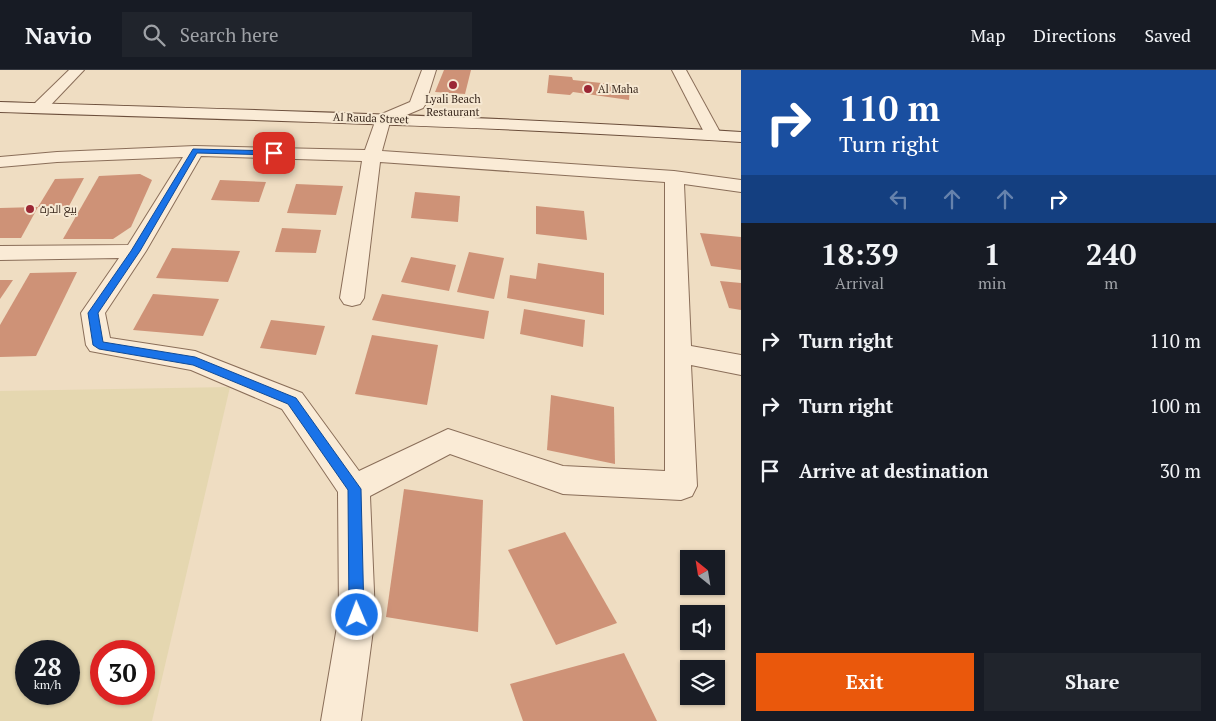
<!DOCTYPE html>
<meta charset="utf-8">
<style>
:root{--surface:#171b24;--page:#20242c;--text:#f1f3f6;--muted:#9ea1a6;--line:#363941;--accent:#ea580c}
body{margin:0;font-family:"PT Serif",Cairo,serif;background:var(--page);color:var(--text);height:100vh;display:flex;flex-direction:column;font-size:19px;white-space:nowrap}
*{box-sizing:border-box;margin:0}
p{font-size:16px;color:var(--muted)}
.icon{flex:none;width:28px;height:28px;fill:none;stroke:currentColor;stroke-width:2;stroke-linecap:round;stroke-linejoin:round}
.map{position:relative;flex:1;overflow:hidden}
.sheet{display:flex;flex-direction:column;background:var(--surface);width:475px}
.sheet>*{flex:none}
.banner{background:#1a4fa0;color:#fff;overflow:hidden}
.needle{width:32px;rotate:330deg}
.tools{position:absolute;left:680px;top:480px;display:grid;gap:10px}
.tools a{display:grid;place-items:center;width:45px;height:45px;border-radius:0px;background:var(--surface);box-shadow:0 1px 4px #0004;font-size:25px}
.speed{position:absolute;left:15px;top:570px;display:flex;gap:10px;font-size:25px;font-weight:700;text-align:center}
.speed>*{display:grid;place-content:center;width:65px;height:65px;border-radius:50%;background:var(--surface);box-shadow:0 1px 4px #0004;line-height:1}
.speed small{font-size:12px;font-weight:400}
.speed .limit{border:8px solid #d22;background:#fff;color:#111}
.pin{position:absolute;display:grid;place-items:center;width:42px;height:42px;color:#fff;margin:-21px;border-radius:10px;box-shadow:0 2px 8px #0006}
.me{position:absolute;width:55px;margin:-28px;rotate:359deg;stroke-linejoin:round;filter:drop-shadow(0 0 4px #0008)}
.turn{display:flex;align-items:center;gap:18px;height:105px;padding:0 15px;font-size:22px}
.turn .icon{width:65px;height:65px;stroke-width:2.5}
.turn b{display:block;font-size:35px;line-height:42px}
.lanes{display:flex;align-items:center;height:48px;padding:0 15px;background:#0003;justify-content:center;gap:25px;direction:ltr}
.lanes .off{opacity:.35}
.eta{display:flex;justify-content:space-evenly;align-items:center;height:85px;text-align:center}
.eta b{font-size:30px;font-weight:700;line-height:35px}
.action{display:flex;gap:10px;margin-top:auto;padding:10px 15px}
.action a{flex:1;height:58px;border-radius:0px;background:var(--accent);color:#fff;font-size:20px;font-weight:700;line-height:58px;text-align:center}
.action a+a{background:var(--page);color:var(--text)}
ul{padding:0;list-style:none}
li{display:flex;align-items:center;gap:15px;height:65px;padding:0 15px}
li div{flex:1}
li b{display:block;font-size:19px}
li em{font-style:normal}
header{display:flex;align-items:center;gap:30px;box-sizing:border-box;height:70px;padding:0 25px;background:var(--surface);border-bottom:1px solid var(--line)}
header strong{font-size:24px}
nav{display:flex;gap:28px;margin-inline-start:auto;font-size:18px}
.search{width:350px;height:45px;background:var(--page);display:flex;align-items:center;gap:12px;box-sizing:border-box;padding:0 18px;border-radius:0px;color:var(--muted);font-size:19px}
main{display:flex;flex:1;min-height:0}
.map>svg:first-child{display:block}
</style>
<header>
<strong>Navio</strong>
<div class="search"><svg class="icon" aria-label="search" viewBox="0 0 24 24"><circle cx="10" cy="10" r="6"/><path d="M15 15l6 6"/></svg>Search here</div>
<nav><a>Map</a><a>Directions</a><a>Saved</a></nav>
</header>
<main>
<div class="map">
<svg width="741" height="651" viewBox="0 0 741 651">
<rect width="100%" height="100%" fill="#efddc2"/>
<path fill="#e5d7b0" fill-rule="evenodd" d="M230 317 152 651H0V321ZM26 581H69V624H26ZM101 581H144V624H101Z"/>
<g fill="#ce9277">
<polygon points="444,0 471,0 465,24 435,22"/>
<polygon points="549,5 572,7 573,10 630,16 629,30 573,22 570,25 547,23"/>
<polygon points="140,104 152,110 131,157 113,169 63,169 99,106"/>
<polygon points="84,108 69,136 38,137 55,109"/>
<polygon points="220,110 266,112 259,132 211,130"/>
<polygon points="296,114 343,116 336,145 287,143"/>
<polygon points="415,122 460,126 458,152 411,148"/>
<polygon points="536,136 584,141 587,170 536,164"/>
<polygon points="38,137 21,168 0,168 0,138"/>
<polygon points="282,158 321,160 316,183 275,182"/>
<polygon points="700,163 741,167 741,200 711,196"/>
<polygon points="172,178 240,181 228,212 156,208"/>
<polygon points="469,182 504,188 494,229 457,222"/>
<polygon points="411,187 456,195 449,221 401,212"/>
<polygon points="538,193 604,203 604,245 507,228 510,205 536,209"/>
<polygon points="77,202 36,286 0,287 0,255 30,203"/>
<polygon points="0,210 13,210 0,229"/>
<polygon points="720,211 741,213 741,240 729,238"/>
<polygon points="153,224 219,229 203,266 133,260"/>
<polygon points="382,224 489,241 484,269 372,250"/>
<polygon points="524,239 585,250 583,277 520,264"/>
<polygon points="271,250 325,256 316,285 260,278"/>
<polygon points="372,265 438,275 427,335 355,324"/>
<polygon points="551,325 614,337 615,394 547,380"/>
<polygon points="404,419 483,430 478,562 386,547"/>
<polygon points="565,462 617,553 556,575 508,480"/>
<polygon points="624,583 657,651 523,651 510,614"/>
</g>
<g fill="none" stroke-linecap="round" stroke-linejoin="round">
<g stroke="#8a6e59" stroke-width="2">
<g id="minor">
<polygon points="69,0 84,0 45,41 33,41 31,38 33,35"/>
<path d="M422 0H436L425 35 423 38 390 52 382 81 674 101 741 110V122L684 114 691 276 741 285V305L691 295 697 416 692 426 681 430 563 424 450 384 370 426 375 545 361 651H321L339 545 338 422 282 339 191 300 90 281 86 275 81 243 119 188 0 190V176L128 175 183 87 57 92 0 97V87L57 82 195 76 365 80 377 46 410 32ZM201 86 362 91 340 228 344 234 352 236 360 234 364 228 380 92 665 112V401L563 396 448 359 359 401 302 323 195 281 110 268 105 243 146 181Z"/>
<polygon points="672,0 686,0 721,64 719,68 707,68"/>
</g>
</g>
<g stroke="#6c4f3c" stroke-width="2">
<path id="secondary" d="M0 32C247 40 494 46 741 62V72C494 56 247 50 0 42Z"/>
</g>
<use href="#minor" fill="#faebd6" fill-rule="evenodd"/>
<use href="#secondary" fill="#faebd6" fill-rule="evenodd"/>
</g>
<polygon fill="#1a73e8" stroke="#114b97" points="193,79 274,81 278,83 274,85 197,83 140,181 98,243 103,272 195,287 296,328 361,419 364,545 362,551 357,553 351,551 349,545 348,420 288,334 193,295 99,279 93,275 88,243 131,181"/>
<g fill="#9b2734" stroke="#f6e8d2" stroke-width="2">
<circle cx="453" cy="15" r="5"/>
<circle cx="588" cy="19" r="5"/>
<circle cx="30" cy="139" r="5"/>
</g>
<g text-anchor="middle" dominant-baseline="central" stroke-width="4" stroke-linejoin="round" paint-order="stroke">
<g font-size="11" fill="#39281d" stroke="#f6e8d2" text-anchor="start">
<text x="598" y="19">Al Maha</text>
<text x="453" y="29" text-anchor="middle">Lyali Beach<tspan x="453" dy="13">Restaurant</tspan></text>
<text x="40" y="139">بيع الذرة</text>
</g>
<g font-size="11" fill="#39281d" stroke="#f6e8d2">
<text transform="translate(371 48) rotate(2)">Al Rauda Street</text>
</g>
</g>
</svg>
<div class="tools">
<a><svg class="needle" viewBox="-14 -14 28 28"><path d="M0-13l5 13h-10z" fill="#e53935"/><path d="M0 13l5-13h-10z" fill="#9ea1a6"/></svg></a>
<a><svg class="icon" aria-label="sound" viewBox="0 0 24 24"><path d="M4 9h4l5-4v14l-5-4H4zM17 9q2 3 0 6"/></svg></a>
<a><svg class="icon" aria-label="layers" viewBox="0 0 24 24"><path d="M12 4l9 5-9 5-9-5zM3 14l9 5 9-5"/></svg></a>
</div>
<div class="speed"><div>28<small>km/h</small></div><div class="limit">30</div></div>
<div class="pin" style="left:274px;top:83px;background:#d93025"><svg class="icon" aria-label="arrive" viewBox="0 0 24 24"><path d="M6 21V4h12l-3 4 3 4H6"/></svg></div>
<svg class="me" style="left:357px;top:545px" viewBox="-20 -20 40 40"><circle r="17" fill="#1a73e8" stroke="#fff" stroke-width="3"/><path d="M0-11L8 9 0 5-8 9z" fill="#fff"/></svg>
</div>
<section class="sheet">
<div class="banner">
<div class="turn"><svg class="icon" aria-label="right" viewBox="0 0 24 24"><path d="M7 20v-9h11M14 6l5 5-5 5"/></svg><div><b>110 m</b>Turn right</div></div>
<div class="lanes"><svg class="icon off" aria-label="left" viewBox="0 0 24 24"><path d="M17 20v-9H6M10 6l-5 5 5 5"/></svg><svg class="icon off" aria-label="ahead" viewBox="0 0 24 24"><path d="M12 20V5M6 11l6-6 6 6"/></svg><svg class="icon off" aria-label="ahead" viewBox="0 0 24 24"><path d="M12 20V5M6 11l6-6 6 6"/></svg><svg class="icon" aria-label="right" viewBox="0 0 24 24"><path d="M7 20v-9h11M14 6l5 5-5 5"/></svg></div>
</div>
<div class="eta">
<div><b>18:39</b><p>Arrival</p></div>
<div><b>1</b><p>min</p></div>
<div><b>240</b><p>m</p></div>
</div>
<ul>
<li><svg class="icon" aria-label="right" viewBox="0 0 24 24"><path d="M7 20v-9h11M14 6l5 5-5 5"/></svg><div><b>Turn right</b></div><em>110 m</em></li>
<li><svg class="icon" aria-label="right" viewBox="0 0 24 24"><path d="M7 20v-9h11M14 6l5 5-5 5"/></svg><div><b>Turn right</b></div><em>100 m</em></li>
<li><svg class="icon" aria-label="arrive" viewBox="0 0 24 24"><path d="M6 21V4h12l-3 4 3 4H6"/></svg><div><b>Arrive at destination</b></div><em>30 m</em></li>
</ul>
<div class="action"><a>Exit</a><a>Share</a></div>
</section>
</main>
